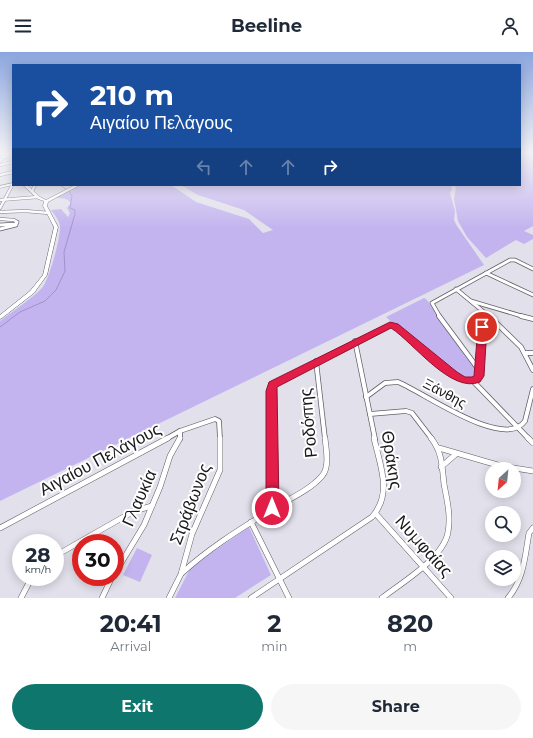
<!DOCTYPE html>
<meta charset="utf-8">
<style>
:root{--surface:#fff;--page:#f6f6f7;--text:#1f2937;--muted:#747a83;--accent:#0f766e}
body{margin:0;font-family:Montserrat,sans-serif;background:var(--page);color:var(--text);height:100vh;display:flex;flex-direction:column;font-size:15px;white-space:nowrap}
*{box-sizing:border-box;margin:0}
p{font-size:13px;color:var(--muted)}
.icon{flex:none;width:22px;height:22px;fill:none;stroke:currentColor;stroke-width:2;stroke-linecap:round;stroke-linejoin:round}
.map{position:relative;height:546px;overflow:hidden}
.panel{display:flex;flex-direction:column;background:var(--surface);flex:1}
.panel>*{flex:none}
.banner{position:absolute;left:12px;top:12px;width:509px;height:122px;border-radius:0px;box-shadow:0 2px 10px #0003;background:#1a4fa0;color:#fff;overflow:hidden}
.needle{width:26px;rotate:207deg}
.controls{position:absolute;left:485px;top:410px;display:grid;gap:8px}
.controls a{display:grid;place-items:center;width:36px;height:36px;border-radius:50%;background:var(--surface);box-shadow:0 2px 10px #0003;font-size:20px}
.speed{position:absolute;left:12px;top:482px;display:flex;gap:8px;font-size:20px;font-weight:700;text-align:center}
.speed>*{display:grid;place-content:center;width:52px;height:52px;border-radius:50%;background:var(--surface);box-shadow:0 2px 10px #0003;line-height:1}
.speed small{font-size:10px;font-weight:400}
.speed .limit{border:6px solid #d22;background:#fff;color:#111}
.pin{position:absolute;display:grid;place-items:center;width:34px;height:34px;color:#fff;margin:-17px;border:2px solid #fff;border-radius:50%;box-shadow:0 1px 4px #0007}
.me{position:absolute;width:44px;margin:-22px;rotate:0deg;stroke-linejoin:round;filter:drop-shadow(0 0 3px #0008)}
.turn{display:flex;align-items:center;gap:14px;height:84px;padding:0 12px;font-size:18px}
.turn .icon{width:52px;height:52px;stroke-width:2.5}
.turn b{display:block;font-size:28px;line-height:34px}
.lanes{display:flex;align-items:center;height:38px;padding:0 12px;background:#0003;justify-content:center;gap:20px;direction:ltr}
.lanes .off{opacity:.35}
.eta{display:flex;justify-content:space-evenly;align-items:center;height:68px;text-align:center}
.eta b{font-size:24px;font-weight:700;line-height:28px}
.cta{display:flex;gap:8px;margin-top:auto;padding:8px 12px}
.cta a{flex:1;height:46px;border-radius:24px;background:var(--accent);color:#fff;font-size:16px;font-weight:700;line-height:46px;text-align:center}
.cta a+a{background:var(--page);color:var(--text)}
header{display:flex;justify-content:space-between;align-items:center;height:52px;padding:0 12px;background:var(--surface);font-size:18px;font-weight:700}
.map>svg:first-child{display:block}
</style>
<header><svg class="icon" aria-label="menu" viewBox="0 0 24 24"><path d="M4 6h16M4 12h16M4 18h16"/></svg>Beeline<svg class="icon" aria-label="person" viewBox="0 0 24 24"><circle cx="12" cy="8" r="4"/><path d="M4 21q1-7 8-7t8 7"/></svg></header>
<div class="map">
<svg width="533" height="546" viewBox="0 0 533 546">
<rect width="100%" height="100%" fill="#e2e0eb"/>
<g fill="#c3b4ef">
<polygon points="520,100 533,100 533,174 524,179 533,183 533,187 524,192 516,188 486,206 467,185 458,169 454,147 456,136 454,133 520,133"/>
<path d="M80 133H171L196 150 249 167 263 181 273 178 244 158 198 143 181 133H451L452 137 450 141 455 159 454 168 457 174 484 213 0 449V269C14 258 30 248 42 236 49 228 61 185 60 174 59 168 55 163 51 158L61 157 68 165 70 161 67 156 71 151C66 145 60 146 52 146Z"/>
<path d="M424 246 427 248 473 312 478 320C476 329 469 328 461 327L386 265Z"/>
<polygon points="249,475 271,523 235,546 175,546 191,515"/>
<polygon points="137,496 152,503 140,530 123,523"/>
</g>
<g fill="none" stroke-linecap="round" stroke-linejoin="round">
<g stroke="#a190ce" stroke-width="1">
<polyline points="60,133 66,137"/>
<polyline points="0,275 20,260 45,249 56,238 65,219 64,200 75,162 75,158 70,156 72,144 69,139"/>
</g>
<g stroke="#615e68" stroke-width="3.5">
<g id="street-far3">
<polyline points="7,103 13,100"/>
<polyline points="5,105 13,104"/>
<polyline points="0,109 8,100"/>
<polyline points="0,113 13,110"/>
<polyline points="0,123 13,120"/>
<polyline points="32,139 35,133"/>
<polyline points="0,148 38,145"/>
<polyline points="0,156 13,132"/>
<polyline points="0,160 25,159 49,161"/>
<polyline points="0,167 14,168 17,170 16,171"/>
</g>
</g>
<g stroke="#615e68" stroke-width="4.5">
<g id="street-far2">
<polyline points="0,173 16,172 17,170"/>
<polyline points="0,177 16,173"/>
<polyline points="486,221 533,243"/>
<polyline points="456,237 490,265"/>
<polyline points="471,249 525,265"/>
<polyline points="440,265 432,251 510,208 515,208 533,217"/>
<polyline points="484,265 484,261"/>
</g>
</g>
<g stroke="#615e68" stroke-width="5.5">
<g id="street-far1">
<polyline points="439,264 479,318"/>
<polyline points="489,264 521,295 533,318"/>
<polyline points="521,264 533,267"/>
<polyline points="355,289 375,387"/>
<polyline points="526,301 533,301"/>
<polyline points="316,309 325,387"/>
<polyline points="473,329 529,387"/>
<polyline points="473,329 478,327 479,322 484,264"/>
<path d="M366 345 385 331 398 330C423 340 504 399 525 369L533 337"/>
<polyline points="370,362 406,359 412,361 432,387"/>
<polyline points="180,379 180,387"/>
<polyline points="166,387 180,379 215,367 219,369 220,387"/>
<polyline points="271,387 271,339 275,331 391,273 396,275 455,324 464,328 473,329"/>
</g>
</g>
<g stroke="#615e68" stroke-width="6">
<g id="street">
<polyline points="271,386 272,457"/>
<polyline points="528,386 533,391"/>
<polyline points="439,396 501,414 533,419"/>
<polyline points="441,415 456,402"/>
<polyline points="376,462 451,546"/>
<polyline points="251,470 289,546"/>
<polyline points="0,476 168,386"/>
<polyline points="55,504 134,459 152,454"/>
<polyline points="115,521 144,473 160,435 170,404 180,386"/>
<path d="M182 521C209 496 242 476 274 456 289 447 310 438 322 424 330 415 326 397 325 386"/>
<polyline points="21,546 32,525"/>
<polyline points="102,546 112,525"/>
<polyline points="169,546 181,522 192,482 220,418 220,386"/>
<path d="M251 546 372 465C393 441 380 414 374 386"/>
<path d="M382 546C401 531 444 506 448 480 451 464 447 448 444 432 442 413 442 400 431 386"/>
<path d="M508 546C524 527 525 504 529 481L533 476"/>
</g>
</g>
<g stroke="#615e68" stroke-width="1">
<g id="secondary">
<polygon points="13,131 13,133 0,136 0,134"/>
<polygon points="23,133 27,133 40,145 46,148 75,133 80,133 48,150 47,154 58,175 47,223 34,241 2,266 0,267 0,263 30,239 43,223 54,175 43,154 44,149 38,147"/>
</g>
</g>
<use href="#street-far3" stroke="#fff" stroke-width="2.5"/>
<use href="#street-far2" stroke="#fff" stroke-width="3"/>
<use href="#street-far1" stroke="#fff" stroke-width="4"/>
<use href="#street" stroke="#fff" stroke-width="5"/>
<use href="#secondary" fill="#fff" fill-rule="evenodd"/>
</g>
<linearGradient id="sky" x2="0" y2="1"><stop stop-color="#8ba6de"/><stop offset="0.57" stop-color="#f2f1f6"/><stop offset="1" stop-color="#f2f1f6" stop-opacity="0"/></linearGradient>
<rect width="533" height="176" fill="url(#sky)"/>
<path fill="#e11d48" stroke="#92132f" d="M390 270 398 272 457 320 465 325H472L474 324 478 275 479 273H485L487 275 484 324 480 330C451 342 414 291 391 276L277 335 279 456 277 461 272 463 268 461 266 456V339L269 330Z"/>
<g text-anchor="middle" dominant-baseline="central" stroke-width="4" stroke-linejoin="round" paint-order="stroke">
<g font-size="14" fill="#19181c" stroke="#fff">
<text transform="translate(445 341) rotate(28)">Ξάνθης</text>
</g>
<g font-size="17" fill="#19181c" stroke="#fff">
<text transform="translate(308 371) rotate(-95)">Ροδόπης</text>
<text transform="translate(100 407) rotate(-28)">Αιγαίου Πελάγους</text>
<text transform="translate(392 408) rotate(81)">Θράκης</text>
<text transform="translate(139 446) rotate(-66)">Γλαυκία</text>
<text transform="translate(190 452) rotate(-69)">Στράβωνος</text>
<text transform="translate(424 494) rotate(48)">Νυμφαίας</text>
</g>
</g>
</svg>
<div class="controls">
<a><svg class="needle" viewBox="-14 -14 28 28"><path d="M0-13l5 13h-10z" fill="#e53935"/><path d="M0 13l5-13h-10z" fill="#747a83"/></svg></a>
<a><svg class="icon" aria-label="search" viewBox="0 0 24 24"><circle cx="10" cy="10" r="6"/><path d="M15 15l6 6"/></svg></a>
<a><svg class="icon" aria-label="layers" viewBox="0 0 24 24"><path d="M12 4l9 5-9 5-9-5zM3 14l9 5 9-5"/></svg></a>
</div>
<div class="speed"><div>28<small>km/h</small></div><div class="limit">30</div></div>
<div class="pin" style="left:482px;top:275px;background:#d93025"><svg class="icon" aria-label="arrive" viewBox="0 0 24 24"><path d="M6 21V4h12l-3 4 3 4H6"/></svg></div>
<svg class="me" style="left:272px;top:456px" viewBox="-20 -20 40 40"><circle r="17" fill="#e11d48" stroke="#fff" stroke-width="3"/><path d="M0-11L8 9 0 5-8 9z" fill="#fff"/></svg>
<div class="banner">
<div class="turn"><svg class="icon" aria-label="right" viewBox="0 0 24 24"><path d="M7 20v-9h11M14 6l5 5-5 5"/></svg><div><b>210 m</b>Αιγαίου Πελάγους</div></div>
<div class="lanes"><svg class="icon off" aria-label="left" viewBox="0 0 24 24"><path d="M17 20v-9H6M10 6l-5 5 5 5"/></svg><svg class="icon off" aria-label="ahead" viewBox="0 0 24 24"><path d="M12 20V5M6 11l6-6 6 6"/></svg><svg class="icon off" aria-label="ahead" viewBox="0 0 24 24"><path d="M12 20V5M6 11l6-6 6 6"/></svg><svg class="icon" aria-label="right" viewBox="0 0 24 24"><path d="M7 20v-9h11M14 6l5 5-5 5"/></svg></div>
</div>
</div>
<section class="panel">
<div class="eta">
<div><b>20:41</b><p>Arrival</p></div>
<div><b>2</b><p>min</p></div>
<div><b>820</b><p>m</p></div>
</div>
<div class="cta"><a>Exit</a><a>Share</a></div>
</section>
